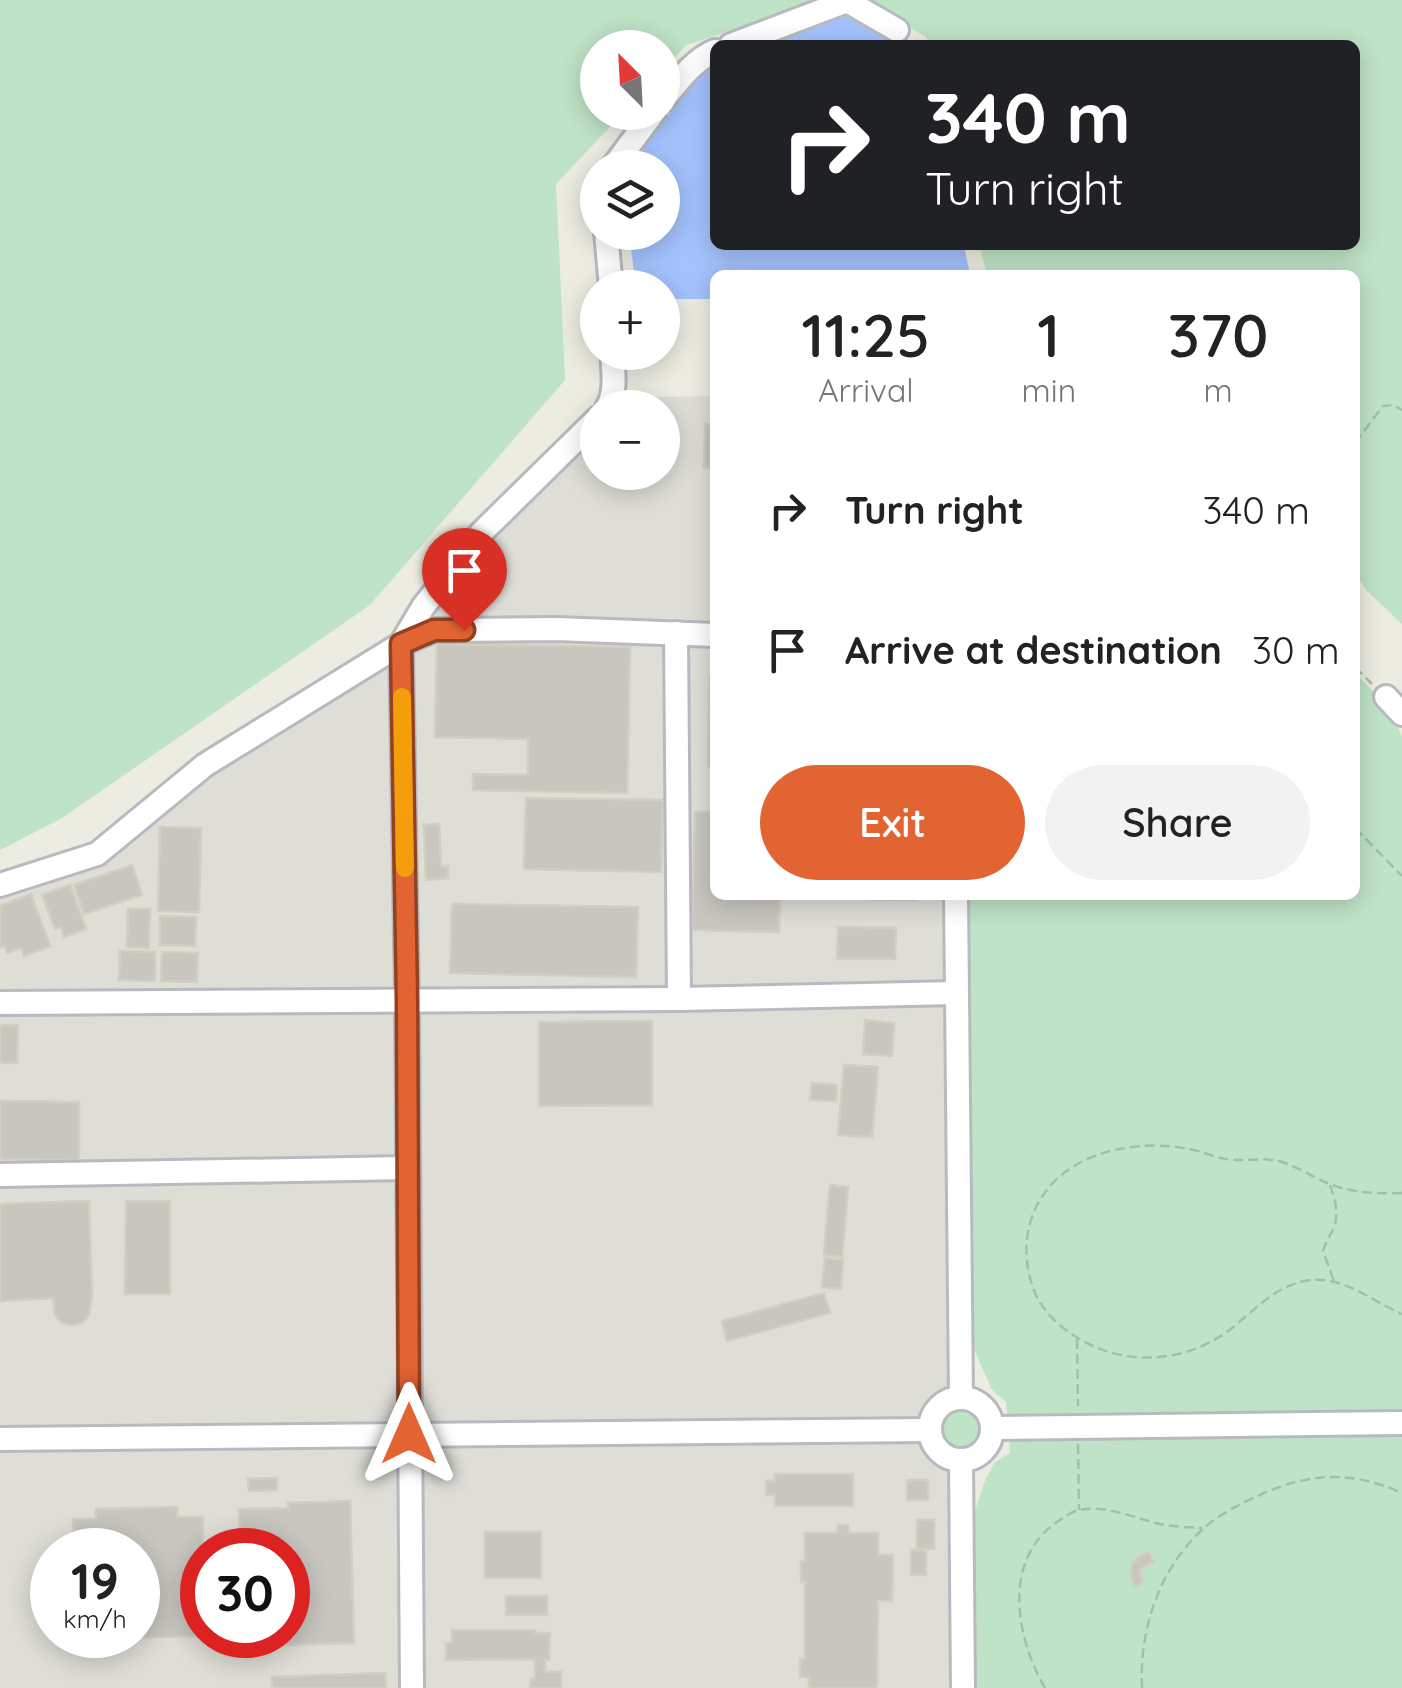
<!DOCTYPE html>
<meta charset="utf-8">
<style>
:root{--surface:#fff;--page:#f2f2f2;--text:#222;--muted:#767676;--accent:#e26432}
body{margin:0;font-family:Quicksand,sans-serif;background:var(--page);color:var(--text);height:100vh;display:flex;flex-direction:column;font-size:38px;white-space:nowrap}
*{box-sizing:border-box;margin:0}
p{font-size:32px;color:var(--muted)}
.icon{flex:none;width:55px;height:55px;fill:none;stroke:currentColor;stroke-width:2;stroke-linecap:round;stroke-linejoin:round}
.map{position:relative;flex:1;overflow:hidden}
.details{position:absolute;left:710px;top:270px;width:650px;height:630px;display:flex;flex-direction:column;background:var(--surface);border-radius:15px;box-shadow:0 5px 25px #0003}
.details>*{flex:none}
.hud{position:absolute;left:710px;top:40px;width:650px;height:210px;border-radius:15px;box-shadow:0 5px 25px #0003;background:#202124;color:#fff;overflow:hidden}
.needle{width:65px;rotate:336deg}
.controls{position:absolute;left:580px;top:30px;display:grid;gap:20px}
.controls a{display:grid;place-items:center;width:100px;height:100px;border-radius:50%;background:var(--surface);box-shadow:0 5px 25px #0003;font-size:50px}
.speed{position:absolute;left:30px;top:1528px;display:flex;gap:20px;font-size:50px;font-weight:700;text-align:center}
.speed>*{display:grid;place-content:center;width:130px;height:130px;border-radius:50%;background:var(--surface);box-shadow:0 5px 25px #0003;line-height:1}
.speed small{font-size:25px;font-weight:400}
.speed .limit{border:15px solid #d22;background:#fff;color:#111}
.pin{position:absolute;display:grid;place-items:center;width:85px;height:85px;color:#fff;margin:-102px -42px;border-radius:50% 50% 50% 0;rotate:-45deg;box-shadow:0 0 10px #0007}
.pin .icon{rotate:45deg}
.me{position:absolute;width:110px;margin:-55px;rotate:0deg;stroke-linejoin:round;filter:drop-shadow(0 0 8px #0008)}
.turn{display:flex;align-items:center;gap:35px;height:210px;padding:0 50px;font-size:45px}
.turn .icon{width:130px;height:130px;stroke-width:2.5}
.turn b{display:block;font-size:70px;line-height:85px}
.eta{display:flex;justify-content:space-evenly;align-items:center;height:170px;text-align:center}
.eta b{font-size:60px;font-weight:600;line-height:70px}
.action{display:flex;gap:20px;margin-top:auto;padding:20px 50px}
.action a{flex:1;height:115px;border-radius:60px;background:var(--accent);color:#fff;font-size:40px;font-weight:600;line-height:115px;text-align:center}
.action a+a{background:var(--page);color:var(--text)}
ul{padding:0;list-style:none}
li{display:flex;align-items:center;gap:30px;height:140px;padding:0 50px}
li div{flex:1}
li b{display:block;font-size:38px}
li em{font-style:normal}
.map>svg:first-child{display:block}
</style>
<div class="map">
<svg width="1402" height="1688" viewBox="0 0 1402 1688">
<rect width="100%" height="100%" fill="#ecece2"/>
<path fill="#deddd6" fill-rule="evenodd" d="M715 396V895H966L974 1688H0V874L97 843 200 757 389 638 483 514 605 398ZM598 408H662V472H598ZM52 1550H138V1635H52ZM202 1550H288V1635H202Z"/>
<g fill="#bfe3c6">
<polygon points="0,0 826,0 686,45 663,70 662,48 598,48 598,112 623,113 556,184 565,380 370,605 62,818 0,850"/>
<polygon points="863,0 1402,0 1402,624 1366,590 1355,573 1355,275 987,275 979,245 1355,245 1355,45 929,45 926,37"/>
<path d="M1355 673C1376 693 1392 710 1402 737V1688H976L975 1511 984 1483 994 1463 1010 1453 1006 1402 992 1390 972 1345 965 895H1355Z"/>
<circle cx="961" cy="1428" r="19"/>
</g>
<g fill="#a3c2fc">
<polygon points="841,14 904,45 759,45"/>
<polygon points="715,61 715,245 964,245 970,275 715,275 715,299 663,299 662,288 636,287 629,233 662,232 662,168 627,168 682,97"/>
</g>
<g fill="#c8c6bf" stroke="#d1cfc0" stroke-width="2.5">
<polygon points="705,424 715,424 715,468 704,468"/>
<polygon points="437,644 630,647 627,793 473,790 473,774 528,775 528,739 435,737"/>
<polygon points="710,677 715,677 715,767 708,766"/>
<polygon points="526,798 663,800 661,872 524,869"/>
<polygon points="695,812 715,812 715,895 780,895 779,932 692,930"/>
<polygon points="439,824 441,866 448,866 448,878 426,880 424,825"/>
<polygon points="160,827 201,828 199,912 158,911"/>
<polygon points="132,865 142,895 84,914 74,885"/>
<polygon points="70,885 86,929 64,937 61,927 55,929 42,895"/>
<polygon points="31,894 50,946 24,956 21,948 7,953 5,946 0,948 0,906"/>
<polygon points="829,895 914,895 914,900 829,898"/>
<polygon points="452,904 638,907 636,977 450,973"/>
<polygon points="128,909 150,909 149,948 127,947"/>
<polygon points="160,916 196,917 195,946 160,945"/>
<polygon points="838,927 896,928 895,959 837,959"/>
<polygon points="120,951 155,952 155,981 119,980"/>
<polygon points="162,952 198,953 197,982 161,981"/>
<polygon points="865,1020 894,1023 892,1056 863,1054"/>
<polygon points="652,1021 652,1105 539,1106 539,1022"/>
<polygon points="0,1025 18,1025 17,1063 0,1063"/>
<polygon points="844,1065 878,1067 872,1137 838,1135"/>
<polygon points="812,1083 837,1085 836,1101 810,1100"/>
<polygon points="0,1101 79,1102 79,1160 0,1159"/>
<polygon points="830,1185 848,1187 842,1256 824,1255"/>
<polygon points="89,1201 92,1296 89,1315 82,1323 72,1325 62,1323 55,1315 53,1298 0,1301 0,1204"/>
<polygon points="126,1201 170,1201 170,1294 125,1294"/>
<polygon points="825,1258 843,1259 841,1289 822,1287"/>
<polygon points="824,1293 830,1313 727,1341 722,1321"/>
<polygon points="775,1474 853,1474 853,1506 775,1506 775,1495 766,1495 766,1481 775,1481"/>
<polygon points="277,1478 277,1490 249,1491 248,1479"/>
<rect x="907" y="1480" width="21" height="20"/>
<polygon points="350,1501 354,1643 243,1646 243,1635 288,1635 288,1550 240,1550 239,1509 288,1508 288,1503"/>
<polygon points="177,1507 177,1517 203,1517 202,1635 205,1636 74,1639 74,1635 138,1635 138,1550 73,1550 73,1519 96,1519 96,1509"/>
<rect x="917" y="1520" width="17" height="29"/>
<polygon points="838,1525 848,1525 849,1533 878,1533 878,1555 893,1555 892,1601 878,1601 877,1688 809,1688 809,1677 800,1677 800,1659 805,1659 805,1582 801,1582 801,1561 805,1561 805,1533 837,1533"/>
<rect x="485" y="1532" width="56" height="46"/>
<rect x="911" y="1550" width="15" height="25"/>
<polygon points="1149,1552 1153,1562 1141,1569 1140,1573 1143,1582 1135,1586 1130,1574 1132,1564 1138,1557"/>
<rect x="506" y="1596" width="41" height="19"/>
<polygon points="452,1630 535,1630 535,1633 550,1633 549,1660 545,1659 545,1672 561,1672 561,1688 530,1688 531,1679 535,1679 535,1659 446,1660 446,1643 452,1643"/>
<polygon points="385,1673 386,1688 272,1688 272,1677"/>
</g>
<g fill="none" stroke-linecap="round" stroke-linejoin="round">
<g stroke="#b9bac0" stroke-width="28">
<g id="minor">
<polyline points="731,45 847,1 897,30"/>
<path d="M662 101C677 83 693 60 715 51"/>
<polyline points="612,168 654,112"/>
<polyline points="606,232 611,288"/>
<path d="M607 408C617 391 613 371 612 352"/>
<polyline points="676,633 679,999"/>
<polyline points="1386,697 1402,714"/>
<polyline points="0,885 97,854 205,765 401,644 434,630 556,629 715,635"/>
<polyline points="956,895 961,1398"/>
<polyline points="0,1003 679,999 956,993"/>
<polyline points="0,1175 407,1168"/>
<circle cx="961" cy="1429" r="31"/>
<polyline points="993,1428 1402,1423"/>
<polyline points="0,1439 929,1430"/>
<polyline points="961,1461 963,1688"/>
<polyline points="412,1688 407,1000 401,644 423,607 481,533 598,418"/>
</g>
</g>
<g stroke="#98c4ae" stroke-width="2.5" stroke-dasharray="10 5" stroke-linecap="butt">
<polyline points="1355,443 1383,406 1393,405 1402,410"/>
<polyline points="1355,667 1372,684"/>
<polyline points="1355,828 1402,876"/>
<path d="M1330 1185C1335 1199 1339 1213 1334 1227 1330 1236 1326 1242 1323 1251L1334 1281"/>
<path d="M1402 1193C1376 1194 1352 1193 1327 1183 1311 1176 1296 1166 1279 1161 1262 1157 1243 1162 1226 1159 1213 1157 1201 1151 1189 1149 1140 1139 1074 1150 1044 1194 1024 1222 1022 1256 1033 1288 1043 1315 1066 1333 1091 1345 1135 1366 1189 1360 1228 1331 1255 1311 1275 1284 1311 1280 1345 1277 1372 1301 1402 1314"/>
<polyline points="1077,1339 1078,1406"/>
<polyline points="1078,1444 1079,1510"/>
<path d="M1045 1688C1017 1640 1002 1564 1053 1525 1061 1519 1070 1512 1080 1510 1106 1505 1132 1517 1156 1523 1171 1527 1187 1527 1202 1528"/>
<path d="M1142 1688C1139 1630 1159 1569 1203 1529 1219 1514 1242 1503 1262 1494 1311 1472 1353 1471 1402 1493"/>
</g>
<use href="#minor" stroke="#fff" stroke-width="22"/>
</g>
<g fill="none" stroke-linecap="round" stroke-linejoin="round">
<g stroke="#934120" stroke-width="25">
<polyline id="route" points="409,1434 407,1000 401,644 434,630 464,630"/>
</g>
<use href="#route" stroke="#e26432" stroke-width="18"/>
<polyline stroke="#f59e0b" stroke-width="18" points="402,697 405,868"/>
</g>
</svg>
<div class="controls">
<a><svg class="needle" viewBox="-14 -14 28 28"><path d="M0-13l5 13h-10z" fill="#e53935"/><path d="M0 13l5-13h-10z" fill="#767676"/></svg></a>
<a><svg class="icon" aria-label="layers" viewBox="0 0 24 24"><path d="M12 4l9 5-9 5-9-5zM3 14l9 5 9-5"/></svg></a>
<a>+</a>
<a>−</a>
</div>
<div class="speed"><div>19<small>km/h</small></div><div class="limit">30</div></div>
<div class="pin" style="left:464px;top:630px;background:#d93025"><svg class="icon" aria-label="arrive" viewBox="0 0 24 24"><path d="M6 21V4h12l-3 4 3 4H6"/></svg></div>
<svg class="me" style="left:409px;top:1434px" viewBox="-20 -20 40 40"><path d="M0-17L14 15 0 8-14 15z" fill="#e26432" stroke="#fff" stroke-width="4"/></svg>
<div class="hud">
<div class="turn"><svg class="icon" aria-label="right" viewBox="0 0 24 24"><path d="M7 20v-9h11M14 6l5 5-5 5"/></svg><div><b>340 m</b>Turn right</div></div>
</div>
<section class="details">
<div class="eta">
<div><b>11:25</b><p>Arrival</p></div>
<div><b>1</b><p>min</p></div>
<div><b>370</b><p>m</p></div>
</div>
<ul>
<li><svg class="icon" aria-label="right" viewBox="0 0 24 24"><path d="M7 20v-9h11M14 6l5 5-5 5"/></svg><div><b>Turn right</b></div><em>340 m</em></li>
<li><svg class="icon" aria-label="arrive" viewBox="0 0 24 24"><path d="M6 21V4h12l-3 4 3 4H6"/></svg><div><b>Arrive at destination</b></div><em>30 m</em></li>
</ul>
<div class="action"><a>Exit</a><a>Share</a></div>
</section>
</div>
